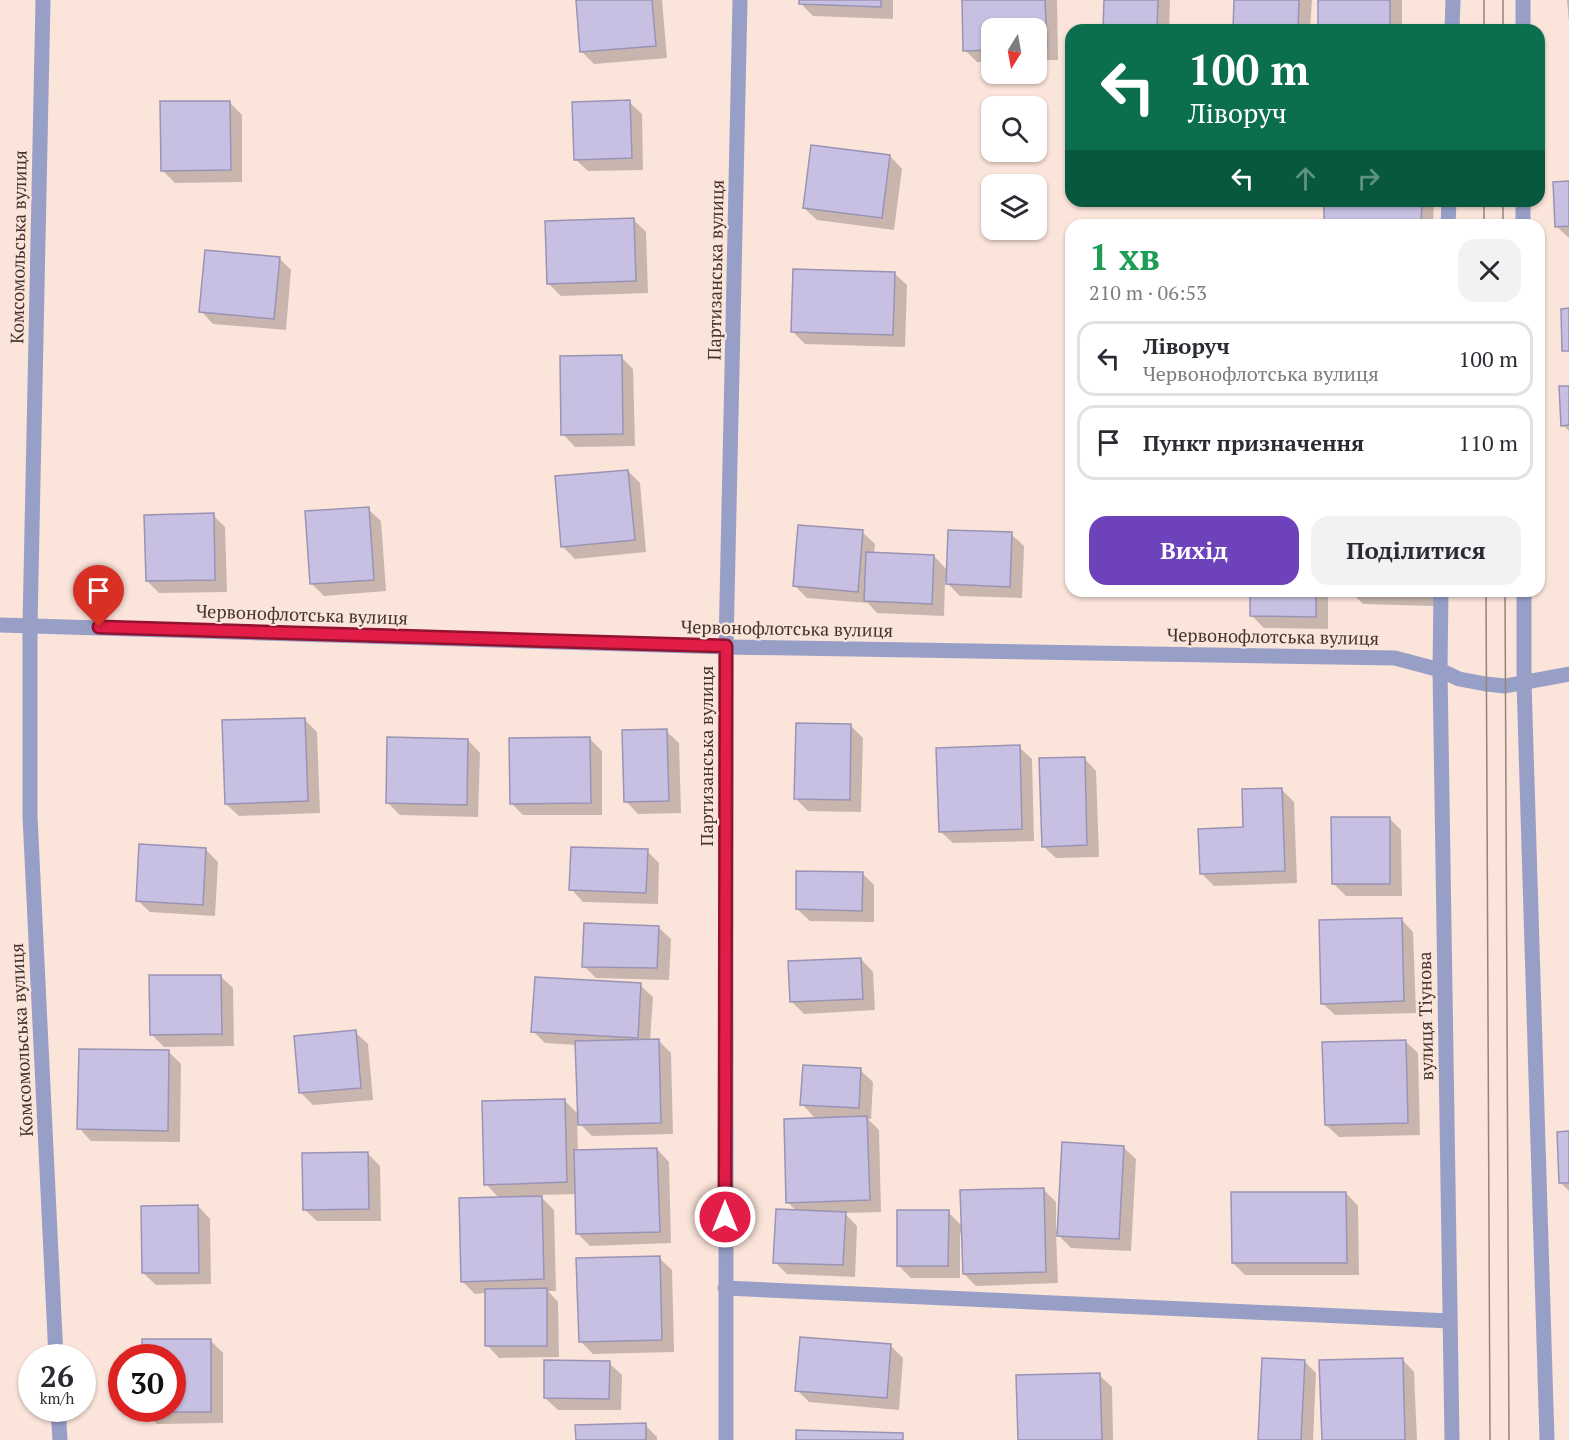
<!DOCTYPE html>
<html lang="uk">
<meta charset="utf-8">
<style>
:root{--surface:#fff;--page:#f2f2f3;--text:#2b2b33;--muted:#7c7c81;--line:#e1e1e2;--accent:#6e42bb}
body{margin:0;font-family:"PT Serif",serif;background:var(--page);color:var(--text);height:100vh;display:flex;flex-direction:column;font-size:22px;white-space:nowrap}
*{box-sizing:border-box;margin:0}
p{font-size:20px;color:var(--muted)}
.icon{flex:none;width:33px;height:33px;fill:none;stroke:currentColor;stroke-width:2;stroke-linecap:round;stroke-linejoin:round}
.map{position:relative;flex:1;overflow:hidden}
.sheet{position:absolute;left:1065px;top:219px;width:480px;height:378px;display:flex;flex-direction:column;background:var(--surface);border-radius:18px;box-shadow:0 2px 4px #0004}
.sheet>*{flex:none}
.hud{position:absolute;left:1065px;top:24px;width:480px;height:183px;border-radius:18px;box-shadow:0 2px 4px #0004;background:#0b6e4f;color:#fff;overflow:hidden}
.needle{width:39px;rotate:191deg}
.controls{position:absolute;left:981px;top:18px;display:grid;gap:12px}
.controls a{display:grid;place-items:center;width:66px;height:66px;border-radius:12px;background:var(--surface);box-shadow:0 2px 4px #0004;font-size:30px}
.speed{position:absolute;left:18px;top:1344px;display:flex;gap:12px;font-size:30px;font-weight:700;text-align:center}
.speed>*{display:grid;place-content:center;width:78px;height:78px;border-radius:50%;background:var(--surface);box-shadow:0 2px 4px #0004;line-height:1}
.speed small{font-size:15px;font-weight:400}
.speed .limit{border:9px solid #d22;background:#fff;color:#111}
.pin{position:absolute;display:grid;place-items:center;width:51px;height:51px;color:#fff;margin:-62px -26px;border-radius:50% 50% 50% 0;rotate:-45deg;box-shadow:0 0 6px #0007}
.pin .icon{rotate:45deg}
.me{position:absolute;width:66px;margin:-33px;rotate:0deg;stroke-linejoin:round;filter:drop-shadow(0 0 4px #0008)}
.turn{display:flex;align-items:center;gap:21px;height:126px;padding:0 24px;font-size:27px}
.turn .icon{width:78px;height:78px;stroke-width:2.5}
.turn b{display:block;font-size:42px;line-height:51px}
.lanes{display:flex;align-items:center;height:57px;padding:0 24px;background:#0003;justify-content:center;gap:30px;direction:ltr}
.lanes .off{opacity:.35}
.round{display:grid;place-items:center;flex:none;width:63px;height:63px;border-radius:18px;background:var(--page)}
.headline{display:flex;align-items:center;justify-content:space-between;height:102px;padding:0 24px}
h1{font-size:36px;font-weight:800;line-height:45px;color:#1e9e55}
.cta{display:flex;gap:12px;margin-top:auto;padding:12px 24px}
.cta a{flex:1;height:69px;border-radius:18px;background:var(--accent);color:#fff;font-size:24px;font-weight:800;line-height:69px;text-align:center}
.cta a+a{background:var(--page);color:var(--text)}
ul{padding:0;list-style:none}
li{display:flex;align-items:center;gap:18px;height:75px;margin:0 12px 9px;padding:0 12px;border:3px solid var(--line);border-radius:18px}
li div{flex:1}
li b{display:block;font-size:22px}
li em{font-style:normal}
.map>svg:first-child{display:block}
</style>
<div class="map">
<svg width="1569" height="1440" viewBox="0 0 1569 1440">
<rect width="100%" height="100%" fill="#fbe4da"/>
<g fill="#0003">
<polygon points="578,0 662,0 667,58 594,64 582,52"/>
<polygon points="801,0 893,0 893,19 813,16 800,3"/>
<polygon points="963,0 1057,0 1058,60 1036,60 1036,28 992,28 992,62 977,62 965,50"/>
<polygon points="1105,0 1170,0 1169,30 1105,30"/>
<polygon points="1235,0 1312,0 1310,30 1234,30"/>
<rect x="1319" y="0" width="83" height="30"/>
<polygon points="1567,0 1569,0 1569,23"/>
<polygon points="229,102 242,115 242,182 175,183 163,171"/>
<polygon points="629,102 642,114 643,170 588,171 575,159"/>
<polygon points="890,156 902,169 894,230 817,220 804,208"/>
<polygon points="1569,183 1569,238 1556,226"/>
<polygon points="1326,201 1434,201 1433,225 1325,225"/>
<polygon points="634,220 646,232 648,293 561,296 548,283"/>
<polygon points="279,258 291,270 286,330 213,324 201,311"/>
<polygon points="894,273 907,285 905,347 805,344 792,331"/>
<polygon points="621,357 633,369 635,446 575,447 563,434"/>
<polygon points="1569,387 1569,431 1563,425"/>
<polygon points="628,471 640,483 646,552 575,559 562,546"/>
<polygon points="368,509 381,521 386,591 324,596 311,583"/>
<polygon points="213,515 225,527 227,592 159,593 147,581"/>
<polygon points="862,532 875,544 874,554 934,556 948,571 1011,534 1024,546 1022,598 960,596 945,581 944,616 877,613 868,603 807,598 795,586"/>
<polygon points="1252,591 1328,591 1328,629 1264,628 1252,616"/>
<polygon points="1434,591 1434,606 1363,604 1351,592"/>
<polygon points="305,720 317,732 320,813 239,816 226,804"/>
<polygon points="851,726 863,738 861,812 808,811 795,798"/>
<polygon points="666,731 679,743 681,813 638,814 626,801"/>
<polygon points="590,739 602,751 602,815 523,815 511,803"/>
<polygon points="468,740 480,753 478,817 400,815 387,802"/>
<polygon points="1019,747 1032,759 1034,841 953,843 940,831"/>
<polygon points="1084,758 1096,771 1099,857 1056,858 1043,846"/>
<polygon points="1281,789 1294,802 1297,883 1214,886 1201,873"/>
<polygon points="1389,818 1401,830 1402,896 1346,896 1333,883"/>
<polygon points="206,850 218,862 215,916 150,912 137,900"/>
<polygon points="647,851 659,863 658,904 583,902 571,889"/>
<polygon points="862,873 874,885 874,922 810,921 797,909"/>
<polygon points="1401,919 1413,932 1416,1013 1335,1015 1322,1003"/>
<polygon points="658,927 671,939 669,980 596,978 584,966"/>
<polygon points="861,959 873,972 875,1010 804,1014 791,1001"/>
<polygon points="220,976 233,988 234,1046 164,1047 151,1034"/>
<polygon points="640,985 653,997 650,1041 658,1040 671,1053 673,1134 592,1136 577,1121 578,1152 657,1149 669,1162 671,1243 590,1246 578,1234 577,1194 539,1195 554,1210 556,1291 548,1291 558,1302 559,1357 499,1358 487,1345 486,1293 475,1294 462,1281 500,1199 486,1184 564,1100 579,1115 577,1045 545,1043 533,1031"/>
<polygon points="355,1032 368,1044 373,1100 313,1105 300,1092"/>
<polygon points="1405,1041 1418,1053 1420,1135 1339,1137 1326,1125"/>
<polygon points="169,1052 181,1064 180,1142 91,1141 79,1128"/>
<polygon points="860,1070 873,1082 871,1119 868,1119 879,1130 881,1212 844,1213 857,1226 855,1277 787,1274 775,1262 797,1212 788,1202 823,1119 823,1117 814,1117 802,1104"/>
<polygon points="1569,1133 1569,1191 1561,1183"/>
<polygon points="1123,1147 1136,1159 1131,1251 1071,1248 1056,1233 1058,1283 976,1286 964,1274 963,1233 960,1233 960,1278 911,1278 898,1265 948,1212 963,1227 1043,1189 1056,1202 1056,1231 1059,1231"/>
<polygon points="368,1154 380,1166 381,1221 317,1221 304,1209"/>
<polygon points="1346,1193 1358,1206 1359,1275 1245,1275 1233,1263"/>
<polygon points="198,1206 210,1219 211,1284 156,1285 143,1273"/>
<polygon points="659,1258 672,1270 674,1352 593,1354 580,1341"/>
<polygon points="210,1340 223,1353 223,1423 157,1424 144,1411 172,1408"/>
<polygon points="891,1346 903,1358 899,1410 809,1402 797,1390"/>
<polygon points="1402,1359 1414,1372 1417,1440 1323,1440"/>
<polygon points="1304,1361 1316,1373 1313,1440 1260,1440"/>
<polygon points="609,1363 622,1375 621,1410 558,1410 545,1398"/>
<polygon points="1099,1375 1112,1387 1113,1440 1020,1440"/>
<polygon points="645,1425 657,1437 657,1440 577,1440"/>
</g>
<g fill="#c8c0e3" stroke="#9b93b4" stroke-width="1.5">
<polygon points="576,0 652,0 656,46 580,52"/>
<polygon points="799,0 881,0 881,7 799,4"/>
<polygon points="962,0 1045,0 1047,48 1036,48 1036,28 992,28 992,50 963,51"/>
<polygon points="1104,0 1158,0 1157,30 1103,30"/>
<polygon points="1234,0 1299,0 1298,30 1233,30"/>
<rect x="1318" y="0" width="72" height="30"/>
<polygon points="630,100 632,158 574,160 572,102"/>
<polygon points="160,101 230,101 231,170 161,171"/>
<polygon points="811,145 890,155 882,218 803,208"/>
<polygon points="1569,181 1569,226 1555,227 1553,182"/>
<polygon points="1324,201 1422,201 1421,225 1324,225"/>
<polygon points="634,218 636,281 547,284 545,221"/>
<polygon points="205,250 280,257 274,319 199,312"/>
<polygon points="793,269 895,272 893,335 791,332"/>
<polygon points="1569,308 1569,351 1562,351 1561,309"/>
<polygon points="622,355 623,434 561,435 560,356"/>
<polygon points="1559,386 1569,386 1569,425 1561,426"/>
<polygon points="628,470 635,540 561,547 555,476"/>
<polygon points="369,507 374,580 310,584 305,511"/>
<polygon points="214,513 215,580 146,581 144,515"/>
<polygon points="798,525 863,530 858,592 793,586"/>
<polygon points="948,530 1012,532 1010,587 946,584"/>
<polygon points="866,552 934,555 932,604 864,601"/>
<polygon points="1250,591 1316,591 1316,617 1250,616"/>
<polygon points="1349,591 1422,591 1422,595"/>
<polygon points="305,718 308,801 225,804 222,720"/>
<polygon points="796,723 851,724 850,800 794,799"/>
<polygon points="667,729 669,801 624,802 622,730"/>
<polygon points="387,737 468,739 467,805 386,803"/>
<polygon points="590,737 591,803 510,804 509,738"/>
<polygon points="1020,745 1022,829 939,832 936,748"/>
<polygon points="1085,757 1087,845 1042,847 1039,758"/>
<polygon points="1282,788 1285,871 1200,874 1198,829 1243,827 1242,789"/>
<polygon points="1331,817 1390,817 1390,884 1332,884"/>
<polygon points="139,844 206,848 203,905 136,901"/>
<polygon points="571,847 648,849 646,893 569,890"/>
<polygon points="796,871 863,872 862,911 796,909"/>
<polygon points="1402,918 1404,1001 1321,1004 1319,920"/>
<polygon points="584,923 659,926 657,968 582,967"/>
<polygon points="861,958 863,999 790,1002 788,961"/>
<polygon points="149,975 221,975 222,1034 150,1035"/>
<polygon points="535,977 641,983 638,1038 531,1032"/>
<polygon points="356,1030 361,1088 299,1093 294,1036"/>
<polygon points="659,1039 661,1123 578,1125 575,1041"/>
<polygon points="1406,1040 1408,1123 1325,1125 1322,1042"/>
<polygon points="79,1049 169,1050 168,1131 77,1129"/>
<polygon points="803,1065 861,1068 859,1108 800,1105"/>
<polygon points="565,1099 567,1182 484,1185 482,1101"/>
<polygon points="867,1116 870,1200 786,1203 784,1119"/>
<polygon points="1569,1131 1569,1183 1559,1183 1557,1132"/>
<polygon points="1062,1142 1124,1146 1119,1239 1057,1236"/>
<polygon points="657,1148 660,1232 576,1234 574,1150"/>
<polygon points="368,1152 369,1209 303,1210 302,1153"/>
<polygon points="1044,1188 1046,1272 963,1274 960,1190"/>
<polygon points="1231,1192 1346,1192 1347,1263 1232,1263"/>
<polygon points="542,1196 544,1279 461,1282 459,1198"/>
<polygon points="198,1205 199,1273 142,1273 141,1206"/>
<polygon points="776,1209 846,1212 843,1265 773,1263"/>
<polygon points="897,1210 949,1210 948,1266 897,1266"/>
<polygon points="660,1256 662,1340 579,1342 576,1258"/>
<polygon points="547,1288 547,1346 485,1346 485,1289"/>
<polygon points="800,1337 891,1344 887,1398 795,1391"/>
<polygon points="142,1339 211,1339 211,1412 143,1412 143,1408 172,1408 172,1358 142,1358"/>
<polygon points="1262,1358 1305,1360 1301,1440 1258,1440"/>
<polygon points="1403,1358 1405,1440 1322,1440 1319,1360"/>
<polygon points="544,1360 610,1361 609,1399 544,1398"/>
<polygon points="1100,1373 1102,1440 1018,1440 1016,1375"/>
<polygon points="646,1423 646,1440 576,1440 575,1425"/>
<polygon points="796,1430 903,1433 903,1440 796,1440"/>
</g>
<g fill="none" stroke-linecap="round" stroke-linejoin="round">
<g stroke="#989fc7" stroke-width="15">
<polyline points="1523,0 1523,30"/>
<polyline points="1452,30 1453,0"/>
<polyline points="1523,201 1523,225"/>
<polyline points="1448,225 1449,201"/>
<polyline points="1441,591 1440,670 1452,1440"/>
<polyline points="1524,591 1524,682 1547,1440"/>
<polyline points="0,625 726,647 1395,658 1440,670 1459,679 1486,684 1505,686 1569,674"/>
<polyline points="725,1288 1450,1321"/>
<polyline points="726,1440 726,647 740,0"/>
</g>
<g stroke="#989fc7" stroke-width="15">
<polyline points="43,0 30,625 30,816 56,1358"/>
<polyline points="58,1408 60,1440"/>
</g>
<g stroke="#96837c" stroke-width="1.5">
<polyline points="1484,30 1484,0"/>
<polyline points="1503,30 1503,0"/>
<polyline points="1484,201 1484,225"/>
<polyline points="1503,201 1503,225"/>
<polyline points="1486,591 1490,1440"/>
<polyline points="1505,591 1509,1440"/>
</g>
</g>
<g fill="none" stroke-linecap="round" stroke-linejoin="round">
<g stroke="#92132f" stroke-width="15">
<polyline id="route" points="99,627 726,646 725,1217"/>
</g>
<use href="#route" stroke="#e11d48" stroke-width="10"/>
</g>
<g text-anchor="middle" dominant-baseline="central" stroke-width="4.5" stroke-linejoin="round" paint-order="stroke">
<g font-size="18" fill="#42332d" stroke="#fbe4da">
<text transform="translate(18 247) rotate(-89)">Комсомольська вулиця</text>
<text transform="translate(715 270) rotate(-89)">Партизанська вулиця</text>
<text transform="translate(302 614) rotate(2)">Червонофлотська вулиця</text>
<text transform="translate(787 628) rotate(1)">Червонофлотська вулиця</text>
<text transform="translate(1273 636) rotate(1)">Червонофлотська вулиця</text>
<text transform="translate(706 756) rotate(-90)">Партизанська вулиця</text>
<text transform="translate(1425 1016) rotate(-91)">вулиця Тіунова</text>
<text transform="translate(21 1040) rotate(-93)">Комсомольська вулиця</text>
</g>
</g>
</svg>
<div class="controls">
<a><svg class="needle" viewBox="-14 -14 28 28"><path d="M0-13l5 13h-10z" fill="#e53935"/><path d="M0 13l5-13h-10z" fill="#7c7c81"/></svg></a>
<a><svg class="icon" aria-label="search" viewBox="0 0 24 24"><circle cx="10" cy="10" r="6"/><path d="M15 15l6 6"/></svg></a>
<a><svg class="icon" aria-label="layers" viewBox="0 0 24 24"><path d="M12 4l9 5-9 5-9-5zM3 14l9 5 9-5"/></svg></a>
</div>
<div class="speed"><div>26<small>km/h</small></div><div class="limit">30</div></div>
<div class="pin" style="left:99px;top:627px;background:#d93025"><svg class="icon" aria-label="arrive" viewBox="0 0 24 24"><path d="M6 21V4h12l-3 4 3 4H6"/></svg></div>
<svg class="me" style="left:725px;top:1217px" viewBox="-20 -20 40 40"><circle r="17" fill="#e11d48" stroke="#fff" stroke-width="3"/><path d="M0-11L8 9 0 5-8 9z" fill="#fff"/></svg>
<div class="hud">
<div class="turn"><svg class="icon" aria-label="left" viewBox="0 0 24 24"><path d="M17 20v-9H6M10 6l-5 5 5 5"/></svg><div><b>100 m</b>Ліворуч</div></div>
<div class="lanes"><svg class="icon" aria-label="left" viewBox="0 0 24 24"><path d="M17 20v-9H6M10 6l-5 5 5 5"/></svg><svg class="icon off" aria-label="ahead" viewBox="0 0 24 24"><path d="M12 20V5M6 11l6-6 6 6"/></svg><svg class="icon off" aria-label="right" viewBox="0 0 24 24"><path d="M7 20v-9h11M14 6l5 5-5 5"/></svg></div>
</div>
<section class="sheet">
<div class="headline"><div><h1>1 хв</h1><p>210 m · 06:53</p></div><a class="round"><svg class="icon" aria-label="close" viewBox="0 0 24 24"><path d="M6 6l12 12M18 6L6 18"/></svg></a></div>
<ul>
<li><svg class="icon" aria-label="left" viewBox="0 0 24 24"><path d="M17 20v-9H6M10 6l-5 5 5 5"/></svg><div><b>Ліворуч</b><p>Червонофлотська вулиця</p></div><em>100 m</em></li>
<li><svg class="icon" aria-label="arrive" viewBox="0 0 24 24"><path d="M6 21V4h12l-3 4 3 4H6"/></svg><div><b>Пункт призначення</b></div><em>110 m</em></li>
</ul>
<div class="cta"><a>Вихід</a><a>Поділитися</a></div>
</section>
</div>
